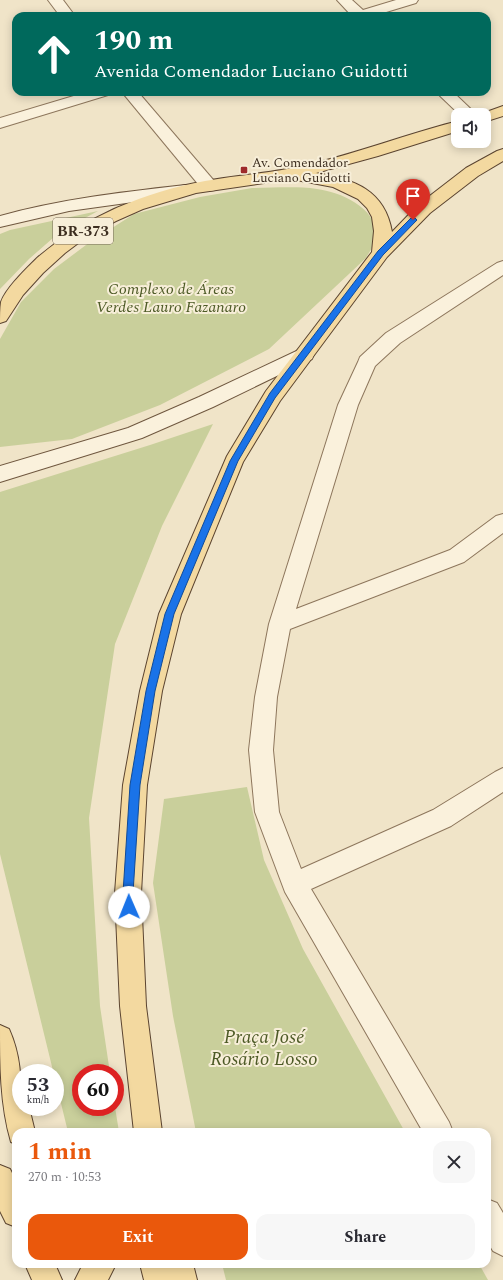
<!DOCTYPE html>
<meta charset="utf-8">
<style>
:root{--surface:#fff;--page:#f7f7f7;--text:#2b2b33;--muted:#7c7c81;--accent:#ea580c}
body{margin:0;font-family:Spectral,serif;background:var(--page);color:var(--text);height:100vh;display:flex;flex-direction:column;font-size:15px;white-space:nowrap}
*{box-sizing:border-box;margin:0}
p{font-size:13px;color:var(--muted)}
.icon{flex:none;width:22px;height:22px;fill:none;stroke:currentColor;stroke-width:2;stroke-linecap:round;stroke-linejoin:round}
.map{position:relative;flex:1;overflow:hidden}
.sheet{position:absolute;left:12px;top:1128px;width:479px;height:140px;display:flex;flex-direction:column;background:var(--surface);border-radius:12px;box-shadow:0 2px 10px #0003}
.sheet>*{flex:none}
.banner{position:absolute;left:12px;top:12px;width:479px;height:84px;border-radius:12px;box-shadow:0 2px 10px #0003;background:#00695c;color:#fff;overflow:hidden}
.tools{position:absolute;left:451px;top:108px;display:grid;gap:8px}
.tools a{display:grid;place-items:center;width:40px;height:40px;border-radius:8px;background:var(--surface);box-shadow:0 2px 10px #0003;font-size:20px}
.speed{position:absolute;left:12px;top:1064px;display:flex;gap:8px;font-size:20px;font-weight:700;text-align:center}
.speed>*{display:grid;place-content:center;width:52px;height:52px;border-radius:50%;background:var(--surface);box-shadow:0 2px 10px #0003;line-height:1}
.speed small{font-size:10px;font-weight:400}
.speed .limit{border:6px solid #d22;background:#fff;color:#111}
.pin{position:absolute;display:grid;place-items:center;width:34px;height:34px;color:#fff;margin:-41px -17px;border-radius:50% 50% 50% 0;rotate:-45deg;box-shadow:0 0 4px #0007}
.pin .icon{rotate:45deg}
.me{position:absolute;width:44px;margin:-22px;rotate:359deg;stroke-linejoin:round;filter:drop-shadow(0 0 3px #0008)}
.turn{display:flex;align-items:center;gap:14px;height:84px;padding:0 16px;font-size:18px}
.turn .icon{width:52px;height:52px;stroke-width:2.5}
.turn b{display:block;font-size:28px;line-height:34px}
.round{display:grid;place-items:center;flex:none;width:42px;height:42px;border-radius:12px;background:var(--page)}
.headline{display:flex;align-items:center;justify-content:space-between;height:68px;padding:0 16px}
h1{font-size:24px;font-weight:700;line-height:30px;color:var(--accent)}
.primary-button{display:flex;gap:8px;margin-top:auto;padding:8px 16px}
.primary-button a{flex:1;height:46px;border-radius:12px;background:var(--accent);color:#fff;font-size:16px;font-weight:700;line-height:46px;text-align:center}
.primary-button a+a{background:var(--page);color:var(--text)}
.map>svg:first-child{display:block}
</style>
<div class="map">
<svg width="503" height="1280" viewBox="0 0 503 1280">
<rect width="100%" height="100%" fill="#f0e4c8"/>
<g fill="#c9cf9b">
<path d="M252 188C273 188 296 186 317 189 341 192 380 209 376 239 375 245 369 252 366 258L269 349 160 405 72 439 0 447V339L21 302 54 269 90 242 134 214 200 197Z"/>
<polygon points="98,211 61,231 29,259 0,289 0,234 10,230"/>
<polygon points="213,424 162,526 115,644 89,818 100,1006 110,1073 81,1073 81,1107 115,1107 119,1132 68,1132 0,854 0,492 150,445"/>
<polygon points="247,787 264,860 303,949 405,1132 196,1132 173,1016 153,883 164,799"/>
<polygon points="222,1264 479,1264 488,1280 226,1280"/>
</g>
<g fill="none" stroke-linecap="round" stroke-linejoin="round">
<g stroke="#8d765c" stroke-width="2">
<g id="street">
<polygon points="48,0 63,0 75,16 60,16"/>
<polygon points="337,0 352,0 363,10 396,0 418,0 416,3 373,16 351,16 351,15"/>
<polygon points="87,92 111,92 108,95 0,128 0,118"/>
<polygon points="122,92 138,92 215,182 217,186 215,190 209,191 203,190"/>
<polygon points="436,92 453,92 477,115 460,115"/>
<polygon points="503,261 503,275 400,343 375,366 358,405 296,609 450,550 496,516 503,514 503,533 464,562 290,629 277,697 273,750 279,812 301,869 433,810 495,772 503,768 503,792 451,826 311,889 449,1122 453,1132 423,1132 285,892 255,812 249,750 255,697 269,624 338,405 358,362 360,357 386,333 497,263"/>
<polygon points="487,1199 497,1203 503,1213 503,1256 493,1251 487,1241"/>
</g>
</g>
<g stroke="#6f573f" stroke-width="2">
<g id="secondary">
<path d="M185 185 191 186 193 190 191 194 69 211 0 227V216C61 199 123 192 185 185Z"/>
<polygon points="305,347 312,349 314,354 312,359 213,407 142,438 0,482 0,466 128,428 199,397"/>
</g>
</g>
<g stroke="#5b4430" stroke-width="2">
<g id="primary">
<polygon points="503,106 503,116 484,122 484,115 478,115"/>
<path d="M458 121V131L378 156 316 173C354 179 385 190 392 232L418 205 466 168 497 151 503 149V161L478 176 430 213 387 257 280 401 243 462 181 614 162 691 147 785 141 893 146 1006 162 1132H134L120 1006 115 893 123 785 140 691 159 614 227 456 266 391 372 252 374 231 372 217 367 208 358 199 333 187 291 179 196 193 143 209 116 221 89 235 65 253 43 273 23 295 6 321 0 323C0 317 0 308 1 302 6 288 26 269 37 258 85 217 144 192 205 181 239 175 273 173 307 165 358 153 407 134 458 121Z"/>
<path d="M0 1025 9 1029C21 1056 21 1078 21 1107H29L35 1132H16V1144L11 1142C0 1105 0 1064 0 1025Z"/>
<polygon points="0,1165 10,1169 16,1181 16,1227 6,1223 0,1211"/>
<polygon points="25,1264 55,1264 62,1280 32,1280"/>
<polygon points="83,1264 116,1264 108,1280 75,1280"/>
<polygon points="140,1264 193,1264 197,1280 144,1280"/>
</g>
</g>
<use href="#street" fill="#faf1dc" fill-rule="evenodd"/>
<use href="#secondary" fill="#faf1dc" fill-rule="evenodd"/>
<use href="#primary" fill="#f3d9a0" fill-rule="evenodd"/>
</g>
<polygon fill="#1a73e8" stroke="#114b97" points="411,218 415,218 417,220 383,255 275,398 238,461 174,614 155,691 140,785 133,893 134,907 132,910 129,912 125,910 123,893 130,785 146,691 165,614 230,461 270,393 378,251"/>
<rect fill="#9e2a2b" stroke="#f7eed8" stroke-width="1.5" x="240" y="166" width="8" height="8" rx="2"/>
<g text-anchor="middle" dominant-baseline="central" stroke-width="4" stroke-linejoin="round" paint-order="stroke">
<g font-size="13" fill="#3d2e20" stroke="#f7eed8" text-anchor="start">
<text x="252" y="163">Av. Comendador<tspan x="252" dy="15">Luciano Guidotti</tspan></text>
</g>
<rect fill="#f7eed8" stroke="#756857" stroke-width="1" x="53" y="218" width="60" height="26" rx="3"/>
<g font-size="15" font-weight="bold" fill="#3d2e20">
<text x="83" y="231">BR-373</text>
</g>
<g font-size="16" font-style="italic" fill="#4d5a26" stroke="#f7eed8">
<text x="171" y="289">Complexo de Áreas<tspan x="171" dy="18">Verdes Lauro Fazanaro</tspan></text>
</g>
<g font-size="19" font-style="italic" fill="#4d5a26" stroke="#f7eed8">
<text x="264" y="1037">Praça José<tspan x="264" dy="22">Rosário Losso</tspan></text>
</g>
</g>
</svg>
<div class="tools">
<a><svg class="icon" aria-label="sound" viewBox="0 0 24 24"><path d="M4 9h4l5-4v14l-5-4H4zM17 9q2 3 0 6"/></svg></a>
</div>
<div class="speed"><div>53<small>km/h</small></div><div class="limit">60</div></div>
<div class="pin" style="left:413px;top:220px;background:#d93025"><svg class="icon" aria-label="arrive" viewBox="0 0 24 24"><path d="M6 21V4h12l-3 4 3 4H6"/></svg></div>
<svg class="me" style="left:129px;top:907px" viewBox="-20 -20 40 40"><circle r="19" fill="#fff"/><path d="M0-13L10 11 0 6-10 11z" fill="#1a73e8"/></svg>
<div class="banner">
<div class="turn"><svg class="icon" aria-label="ahead" viewBox="0 0 24 24"><path d="M12 20V5M6 11l6-6 6 6"/></svg><div><b>190 m</b>Avenida Comendador Luciano Guidotti</div></div>
</div>
<section class="sheet">
<div class="headline"><div><h1>1 min</h1><p>270 m · 10:53</p></div><a class="round"><svg class="icon" aria-label="close" viewBox="0 0 24 24"><path d="M6 6l12 12M18 6L6 18"/></svg></a></div>
<div class="primary-button"><a>Exit</a><a>Share</a></div>
</section>
</div>
